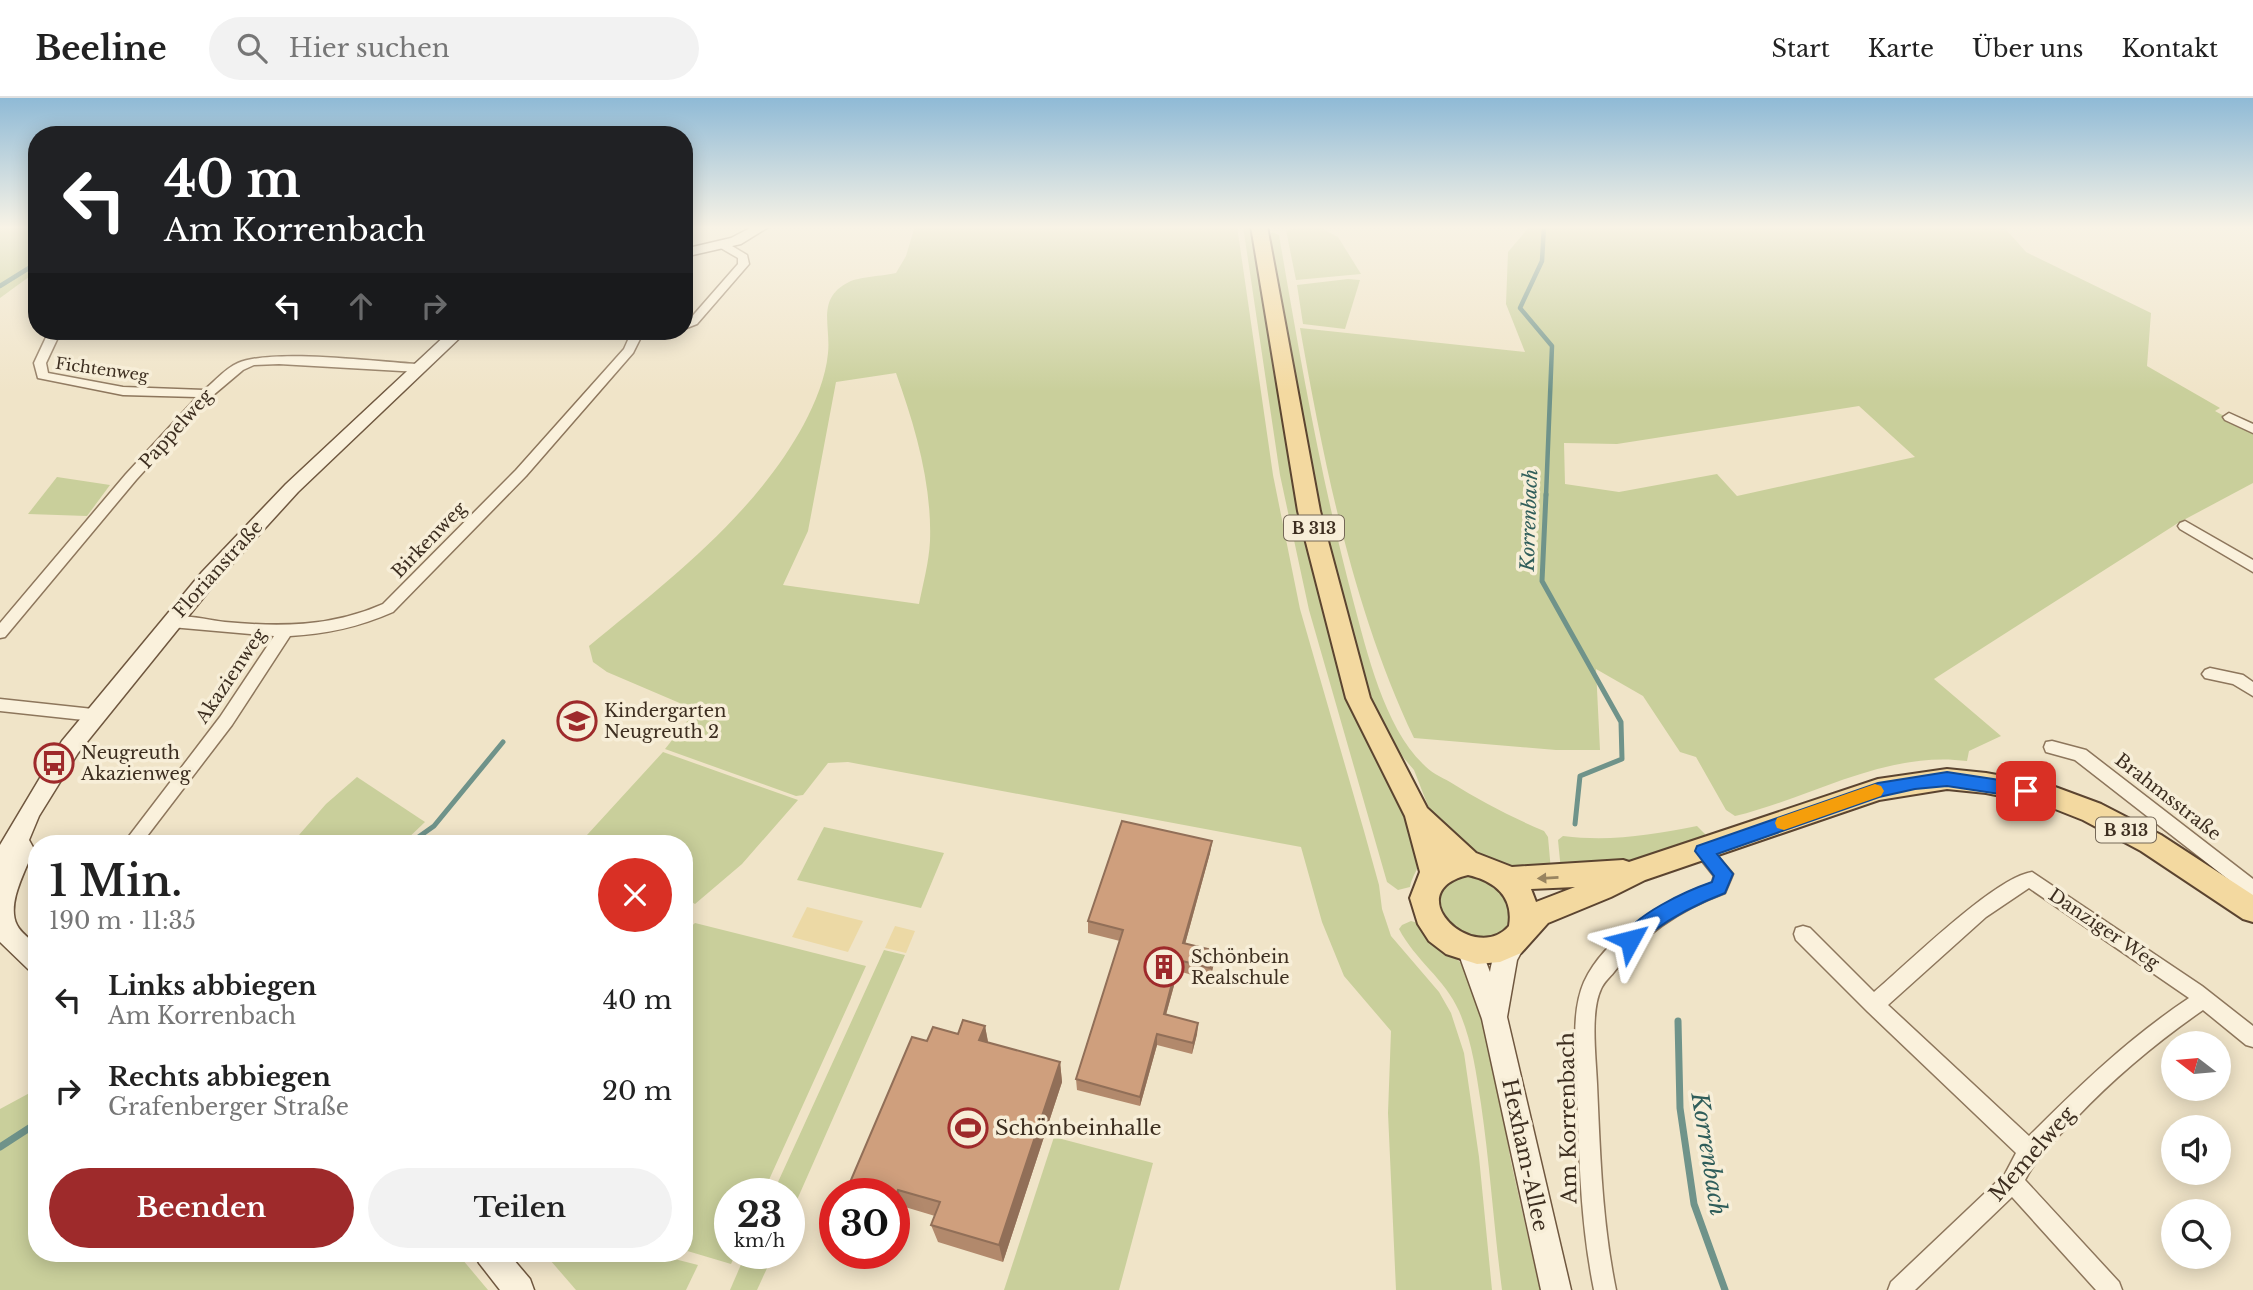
<!DOCTYPE html>
<html lang="de">
<meta charset="utf-8">
<style>
:root{--surface:#fff;--page:#f2f2f2;--text:#222;--muted:#767676;--line:#e0e0e0;--accent:#9e2a2b}
body{margin:0;font-family:"Libre Baskerville",serif;background:var(--page);color:var(--text);height:100vh;display:flex;flex-direction:column;font-size:26px;white-space:nowrap}
*{box-sizing:border-box;margin:0}
p{font-size:23px;color:var(--muted)}
.icon{flex:none;width:38px;height:38px;fill:none;stroke:currentColor;stroke-width:2;stroke-linecap:round;stroke-linejoin:round}
.map{position:relative;flex:1;overflow:hidden}
.sheet{position:absolute;left:28px;top:737px;width:665px;height:427px;display:flex;flex-direction:column;background:var(--surface);border-radius:28px;box-shadow:0 4px 18px #0003}
.sheet>*{flex:none}
.banner{position:absolute;left:28px;top:28px;width:665px;height:214px;border-radius:28px;box-shadow:0 4px 18px #0003;background:#202124;color:#fff;overflow:hidden}
.needle{width:46px;rotate:286deg}
.tools{position:absolute;left:2161px;top:933px;display:grid;gap:14px}
.tools a{display:grid;place-items:center;width:70px;height:70px;border-radius:50%;background:var(--surface);box-shadow:0 4px 18px #0003;font-size:35px}
.speed{position:absolute;left:714px;top:1080px;display:flex;gap:14px;font-size:35px;font-weight:700;text-align:center}
.speed>*{display:grid;place-content:center;width:91px;height:91px;border-radius:50%;background:var(--surface);box-shadow:0 4px 18px #0003;line-height:1}
.speed small{font-size:18px;font-weight:400}
.speed .limit{border:10px solid #d22;background:#fff;color:#111}
.pin{position:absolute;display:grid;place-items:center;width:60px;height:60px;color:#fff;margin:-30px;border-radius:14px;box-shadow:0 4px 10px #0006}
.me{position:absolute;width:77px;margin:-38px;rotate:52deg;stroke-linejoin:round;filter:drop-shadow(0 0 5px #0008)}
.turn{display:flex;align-items:center;gap:24px;height:147px;padding:0 21px;font-size:32px}
.turn .icon{width:91px;height:91px;stroke-width:2.5}
.turn b{display:block;font-size:49px;line-height:60px}
.lanes{display:flex;align-items:center;height:66px;padding:0 21px;background:#0003;justify-content:center;gap:35px;direction:ltr}
.lanes .off{opacity:.35}
.round{display:grid;place-items:center;flex:none;width:74px;height:74px;border-radius:37px;background:var(--page)}
.summary{display:flex;align-items:center;justify-content:space-between;height:119px;padding:0 21px}
h1{font-size:42px;font-weight:600;line-height:52px}
.button{display:flex;gap:14px;margin-top:auto;padding:14px 21px}
.button a{flex:1;height:80px;border-radius:42px;background:var(--accent);color:#fff;font-size:28px;font-weight:600;line-height:80px;text-align:center}
.button a+a{background:var(--page);color:var(--text)}
ul{padding:0;list-style:none}
li{display:flex;align-items:center;gap:21px;height:91px;padding:0 21px}
li div{flex:1}
li b{display:block;font-size:26px}
li em{font-style:normal}
header{display:flex;align-items:center;gap:42px;box-sizing:border-box;height:98px;padding:0 35px;background:var(--surface);border-bottom:2px solid var(--line)}
header strong{font-size:33px}
nav{display:flex;gap:38px;margin-inline-start:auto;font-size:24px}
.search{width:490px;height:63px;background:var(--page);display:flex;align-items:center;gap:18px;box-sizing:border-box;padding:0 24px;border-radius:38px;color:var(--muted);font-size:26px}
.map>svg:first-child{display:block}
</style>
<header>
<strong>Beeline</strong>
<div class="search"><svg class="icon" aria-label="search" viewBox="0 0 24 24"><circle cx="10" cy="10" r="6"/><path d="M15 15l6 6"/></svg>Hier suchen</div>
<nav><a>Start</a><a>Karte</a><a>Über uns</a><a>Kontakt</a></nav>
</header>
<div class="map">
<svg width="2253" height="1192" viewBox="0 0 2253 1192">
<rect width="100%" height="100%" fill="#f0e4c8"/>
<g fill="#c9cf9b" fill-rule="evenodd">
<polygon points="0,128 37,128 37,173 0,200"/>
<path d="M915 128H1237L1273 377 1300 511 1364 733 1379 787 1382 811 1391 838 1439 894 1451 915 1464 955 1479 1059 1492 1192H1396L1388 1015 1391 933 1344 878 1322 824 1301 749 848 664 828 665 803 697 796 698 665 651 696 612 607 574 593 564 589 548C667 484 755 417 804 326 815 305 826 279 828 255 831 228 816 200 849 184 858 179 883 178 896 175L906 158ZM896 275C915 328 932 386 930 443 929 464 923 486 919 506L783 487 808 433 836 284Z"/>
<path d="M1243 128H1253L1258 146 1349 602C1357 620 1365 639 1374 656 1390 687 1415 719 1420 754 1422 768 1412 776 1410 789L1398 792 1387 784 1309 512 1280 377Z"/>
<polygon points="1317,128 1338,139 1361,176 1296,182 1286,132"/>
<path d="M1530 128H2003L2026 154 2151 215 2147 268 2220 310 2215 313 2253 334V385L2178 425 1934 581 2001 638 1969 653 1967 663C1886 652 1811 700 1735 718L1726 712 1696 659 1680 654 1643 598 1596 571 1600 652H1556L1414 640C1353 511 1325 370 1300 230L1525 254 1506 206 1508 154ZM1859 308 1915 359 1737 398 1717 376 1619 394 1565 386 1564 345 1617 346Z"/>
<path d="M1272 134 1279 137C1300 260 1321 381 1353 502 1367 554 1384 628 1423 666 1430 674 1441 679 1450 684 1480 703 1511 719 1544 733L1548 739 1551 773 1521 772 1508 769 1468 750 1444 729 1428 708 1414 672 1390 644 1367 592 1318 413 1297 308 1270 137Z"/>
<polygon points="1348,181 1360,182 1345,231 1303,226 1297,187"/>
<polygon points="57,379 110,387 87,418 28,416"/>
<polygon points="663,654 798,702 742,766 695,806 684,799 684,746 600,745 587,737"/>
<polygon points="357,679 425,724 403,745 292,745 326,706"/>
<path d="M1697 728 1705 736 1704 741 1631 763 1561 773 1558 742 1563 738C1610 744 1651 737 1697 728Z"/>
<polygon points="824,729 944,755 921,810 797,782"/>
<path d="M1476 775 1507 795 1512 827C1481 855 1469 841 1439 821L1436 790 1442 782Z"/>
<path d="M1411 823 1418 825 1463 867 1477 900 1492 954 1511 1064 1540 1192H1502C1494 1130 1490 1068 1481 1006 1476 974 1472 943 1459 913 1445 881 1415 862 1399 831L1402 827Z"/>
<polygon points="695,825 866,868 763,1095 730,1096 730,1155 736,1155 731,1166 684,1152 684,835"/>
<polygon points="884,852 905,857 789,1120 789,1096 773,1095"/>
<polygon points="37,991 37,1155 457,1155 488,1192 0,1192 0,1011"/>
<polygon points="1054,1039 1153,1065 1119,1192 1004,1192"/>
<polygon points="544,1155 651,1155 698,1167 686,1192 576,1192"/>
<polygon points="746,1155 774,1155 757,1192 730,1192"/>
</g>
<g fill="#ecd9a5">
<polygon points="807,809 863,823 848,854 792,839"/>
<polygon points="895,828 915,833 906,855 885,850"/>
</g>
<g fill="none" stroke-linecap="round" stroke-linejoin="round">
<g stroke="#6f938a" stroke-width="4.5">
<polyline points="1544,128 1542,163 1520,210 1552,248 1546,398"/>
<polyline points="0,188 37,165"/>
</g>
<g stroke="#6f938a" stroke-width="5">
<polyline points="1546,396 1542,483 1621,624 1622,661 1580,678 1575,726"/>
<polyline points="410,745 434,728 503,644"/>
</g>
<g stroke="#6f938a" stroke-width="7">
<polyline points="409,746 412,744"/>
<polyline points="1678,923 1680,1010 1694,1106 1725,1192"/>
<polyline points="0,1049 37,1025"/>
</g>
<g stroke="#8d765c" stroke-width="3">
<g id="street">
<polygon points="719,145 727,145 747,157 749,166 697,226 684,231 684,224 689,222 738,166 738,160 719,149"/>
<path d="M49 233H61L46 265 48 275 123 289 204 292C215 283 226 270 238 265 273 250 377 264 419 266L425 270 419 274 279 266 254 267 243 272 211 299 136 382 5 539 0 540V525L126 376 197 299 123 297 38 280 34 265Z"/>
<path d="M632 233H644L633 255 526 378 393 514C359 529 327 536 290 538L232 627 141 746H123L220 619 274 538 171 529 166 528 164 524 166 520C183 515 207 522 225 524 280 529 331 529 383 506L516 372 624 251Z"/>
<polygon points="2229,315 2253,326 2253,335 2225,322 2223,319"/>
<polygon points="2185,423 2253,462 2253,474 2180,431 2178,428 2180,425"/>
<polygon points="2210,570 2243,577 2253,584 2253,598 2233,586 2205,580 2202,576 2205,572"/>
<polygon points="0,601 93,611 99,613 101,617 99,621 93,623 0,613"/>
<polygon points="2052,643 2086,652 2253,781 2253,799 2247,796 2075,662 2046,654 2044,649 2046,644"/>
<path d="M1703 746 1709 748 1733 776 1725 795C1681 811 1643 836 1614 874 1610 879 1604 884 1601 891 1590 914 1596 960 1597 986 1600 1055 1602 1124 1616 1192H1594C1580 1123 1579 1055 1577 985 1576 953 1571 914 1584 884 1605 838 1666 801 1712 785L1714 778 1694 753 1697 748Z"/>
<path d="M2032 774 2202 888 2253 928V949L2246 947 2203 912C2157 944 2115 979 2076 1020 2057 1040 2038 1057 2025 1082L2119 1184 2122 1192H2096L2012 1099 1915 1192H1888L1891 1184 2005 1076 2016 1055 1867 913 1796 842 1794 836 1796 830 1803 828 1810 830 1874 894C1906 867 1995 779 2032 774ZM2029 790 2189 900C2129 940 2079 988 2029 1038L1888 907 1986 819Z"/>
</g>
</g>
<g stroke="#6f573f" stroke-width="3">
<g id="secondary">
<polygon points="754,128 770,128 741,146 684,159 684,151 731,140"/>
<path d="M450 233H467L298 394 216 484 78 655 39 718 29 742 34 751C26 772 6 806 17 827 21 835 30 841 37 847V874L28 871 0 844V747L62 643 202 474 286 386Z"/>
<path d="M1516 831 1525 834 1528 842 1517 862 1507 919 1571 1192H1541L1482 921 1457 851 1460 843 1469 840 1478 843 1490 874C1493 857 1499 837 1516 831Z"/>
<polygon points="474,1155 508,1155 530,1181 534,1192 500,1192 479,1165"/>
</g>
</g>
<g stroke="#5b4430" stroke-width="4">
<path id="primary" d="M1251 128H1267L1320 413 1370 600 1427 710 1476 755 1512 769 1623 762 1629 764 1878 681 1947 671 1986 675 2047 686 2101 706 2161 737 2253 797V824L2243 821 2141 753 2083 722 2045 707 1986 695 1947 691 1879 702 1645 782 1611 799 1548 825 1521 855 1500 864 1477 866 1446 856 1429 843 1418 826 1410 800 1420 774 1405 718 1346 600 1298 413ZM1468 777C1495 783 1514 799 1509 828 1474 868 1397 794 1468 777ZM1575 789 1536 804 1531 791Z"/>
</g>
<use href="#street" fill="#faf1dc" fill-rule="evenodd"/>
<use href="#secondary" fill="#faf1dc" fill-rule="evenodd"/>
<use href="#primary" fill="#f3d9a0" fill-rule="evenodd"/>
</g>
<g fill="#b2896c">
<polygon points="1212,743 1210,755 1185,846 1216,853 1214,865 1210,882 1178,873 1166,917 1198,925 1197,936 1192,956 1157,947 1140,1008 1077,992 1076,981 1120,843 1088,835 1088,823"/>
<polygon points="985,928 988,945 1060,964 1062,984 1003,1164 938,1144 931,1127 935,1118 905,1109 894,1096 927,943"/>
</g>
<g fill="#916f58">
<polygon points="1212,743 1210,755 1182,857 1183,845"/>
<polygon points="1216,853 1214,865 1210,882 1211,870"/>
<polygon points="1178,862 1178,873 1163,927 1164,916"/>
<polygon points="1198,925 1197,936 1192,956 1193,945"/>
<polygon points="985,928 989,949 979,942"/>
<polygon points="1157,936 1157,947 1140,1008 1140,999"/>
<polygon points="1060,964 1062,984 1003,1164 999,1147"/>
<polygon points="898,1092 905,1109 894,1137 894,1101"/>
</g>
<g fill="#cf9f7d" stroke="#916f58" stroke-width="2">
<polygon points="1122,723 1212,743 1183,845 1216,853 1211,870 1178,862 1164,916 1198,925 1193,945 1157,936 1140,999 1076,981 1123,832 1088,823"/>
<polygon points="963,922 985,928 979,942 1060,964 999,1147 931,1127 940,1104 898,1092 894,1101 894,1096 845,1096 912,939 927,943 933,929 958,936"/>
</g>
<defs><path id="oneway-solid" d="M-6-.8H1V-3.2L6.5 0L1 3.2V.8H-6Z" transform="scale(1.75)"/></defs>
<use fill="#988460" href="#oneway-solid" transform="translate(1548 780) rotate(177)"/>
<linearGradient id="sky" x2="0" y2="1"><stop stop-color="#8fbad6"/><stop offset="0.44" stop-color="#f8f3e6"/><stop offset="1" stop-color="#f8f3e6" stop-opacity="0"/></linearGradient>
<rect width="2253" height="294" fill="url(#sky)"/>
<path fill="#1a73e8" stroke="#114b97" stroke-width="2" d="M1947 674 2026 686 2033 688 2035 693 2033 698 2026 700 1947 688 1915 691 1879 699 1717 756 1733 776 1725 795C1699 805 1675 817 1652 834 1644 840 1639 847 1630 850L1623 848 1621 842C1633 817 1686 793 1712 784L1714 778 1695 753 1697 748 1878 685Z"/>
<polygon fill="#f59e0b" points="1875,686 1881,688 1884,693 1881,698 1784,732 1777,730 1775,725 1777,720"/>
<defs>
<g id="school-ring" transform="scale(2.0125)"><circle r="9.5" fill="#f7eed8" stroke="#9e2a2b" stroke-width="1.5"/><path d="M0-5L7-2L0 1L-7-2ZM-4 1L0 2.5L4 1V4Q0 6-4 4Z" fill="#9e2a2b"/></g>
<g id="bus-ring" transform="scale(2.0125)"><circle r="9.5" fill="#f7eed8" stroke="#9e2a2b" stroke-width="1.5"/><path d="M-5-6H5V4H4V6H2V4H-2V6H-4V4H-5ZM-3.5-4V0h7V-4ZM-3.5 1.2v1.5H-2V1.2ZM2 1.2v1.5H3.5V1.2Z" fill="#9e2a2b"/></g>
<g id="building-ring" transform="scale(2.0125)"><circle r="9.5" fill="#f7eed8" stroke="#9e2a2b" stroke-width="1.5"/><path d="M-4-6H4V6H1V3H-1V6H-4ZM-2.5-4.3h1.7v1.8h-1.7ZM.8-4.3h1.7v1.8H.8ZM-2.5-1h1.7V.8h-1.7ZM.8-1h1.7V.8H.8Z" fill="#9e2a2b"/></g>
<g id="stadium-ring" transform="scale(2.0125)"><circle r="9.5" fill="#f7eed8" stroke="#9e2a2b" stroke-width="1.5"/><path d="M0-5a6.5 5 0 1 0 0 10a6.5 5 0 1 0 0-10ZM-3.5-1.8h7v3.6h-7Z" fill="#9e2a2b"/></g>
</defs>
<g fill-rule="evenodd">
<use href="#school-ring" x="577" y="623"/>
<use href="#bus-ring" x="54" y="665"/>
<use href="#building-ring" x="1164" y="869"/>
<use href="#stadium-ring" x="968" y="1030"/>
</g>
<g text-anchor="middle" dominant-baseline="central" stroke-width="7" stroke-linejoin="round" paint-order="stroke">
<g font-size="16" fill="#3d2e20" stroke="#f7eed8">
<text transform="translate(102 271) rotate(8)">Fichtenweg</text>
</g>
<g fill="#f7eed8" stroke="#756857" stroke-width="2">
<rect x="1284" y="417.5" width="60" height="25" rx="5"/>
<rect x="2096" y="719.5" width="60" height="25" rx="5"/>
</g>
<g font-size="16" font-weight="bold" fill="#3d2e20">
<text x="1314" y="430">B 313</text>
<text x="2126" y="732">B 313</text>
</g>
<g font-size="18" fill="#3d2e20" stroke="#f7eed8">
<text transform="translate(176 331) rotate(-48)">Pappelweg</text>
<text transform="translate(429 442) rotate(-46)">Birkenweg</text>
<text transform="translate(218 471) rotate(-48)">Florianstraße</text>
<text transform="translate(231 578) rotate(-56)">Akazienweg</text>
<text transform="translate(2168 699) rotate(38)">Brahmsstraße</text>
<text transform="translate(2104 831) rotate(34)">Danziger Weg</text>
</g>
<g font-size="18" fill="#3d2e20" stroke="#f7eed8" text-anchor="start">
<text x="604" y="613">Kindergarten<tspan x="604" dy="21">Neugreuth 2</tspan></text>
<text x="81" y="655">Neugreuth<tspan x="81" dy="21">Akazienweg</tspan></text>
<text x="1191" y="859">Schönbein<tspan x="1191" dy="21">Realschule</tspan></text>
</g>
<g font-size="19" font-style="italic" fill="#2f5d5a" stroke="#f7eed8">
<text transform="translate(1529 422) rotate(-88)">Korrenbach</text>
</g>
<g font-size="21" fill="#3d2e20" stroke="#f7eed8">
<text transform="translate(1568 1020) rotate(-91)">Am Korrenbach</text>
<text transform="translate(2032 1056) rotate(-49)">Memelweg</text>
<text transform="translate(1525 1057) rotate(78)">Hexham-Allee</text>
</g>
<g font-size="21" fill="#3d2e20" stroke="#f7eed8" text-anchor="start">
<text x="995" y="1030">Schönbeinhalle</text>
</g>
<g font-size="23" font-style="italic" fill="#2f5d5a" stroke="#f7eed8">
<text transform="translate(1709 1056) rotate(81)">Korrenbach</text>
</g>
</g>
</svg>
<div class="tools">
<a><svg class="needle" viewBox="-14 -14 28 28"><path d="M0-13l5 13h-10z" fill="#e53935"/><path d="M0 13l5-13h-10z" fill="#767676"/></svg></a>
<a><svg class="icon" aria-label="sound" viewBox="0 0 24 24"><path d="M4 9h4l5-4v14l-5-4H4zM17 9q2 3 0 6"/></svg></a>
<a><svg class="icon" aria-label="search" viewBox="0 0 24 24"><circle cx="10" cy="10" r="6"/><path d="M15 15l6 6"/></svg></a>
</div>
<div class="speed"><div>23<small>km/h</small></div><div class="limit">30</div></div>
<div class="pin" style="left:2026px;top:693px;background:#d93025"><svg class="icon" aria-label="arrive" viewBox="0 0 24 24"><path d="M6 21V4h12l-3 4 3 4H6"/></svg></div>
<svg class="me" style="left:1630px;top:842px" viewBox="-20 -20 40 40"><path d="M0-17L14 15 0 8-14 15z" fill="#1a73e8" stroke="#fff" stroke-width="4"/></svg>
<div class="banner">
<div class="turn"><svg class="icon" aria-label="left" viewBox="0 0 24 24"><path d="M17 20v-9H6M10 6l-5 5 5 5"/></svg><div><b>40 m</b>Am Korrenbach</div></div>
<div class="lanes"><svg class="icon" aria-label="left" viewBox="0 0 24 24"><path d="M17 20v-9H6M10 6l-5 5 5 5"/></svg><svg class="icon off" aria-label="ahead" viewBox="0 0 24 24"><path d="M12 20V5M6 11l6-6 6 6"/></svg><svg class="icon off" aria-label="right" viewBox="0 0 24 24"><path d="M7 20v-9h11M14 6l5 5-5 5"/></svg></div>
</div>
<section class="sheet">
<div class="summary"><div><h1>1 Min.</h1><p>190 m · 11:35</p></div><a class="round" style="background:#d93025;color:#fff"><svg class="icon" aria-label="close" viewBox="0 0 24 24"><path d="M6 6l12 12M18 6L6 18"/></svg></a></div>
<ul>
<li><svg class="icon" aria-label="left" viewBox="0 0 24 24"><path d="M17 20v-9H6M10 6l-5 5 5 5"/></svg><div><b>Links abbiegen</b><p>Am Korrenbach</p></div><em>40 m</em></li>
<li><svg class="icon" aria-label="right" viewBox="0 0 24 24"><path d="M7 20v-9h11M14 6l5 5-5 5"/></svg><div><b>Rechts abbiegen</b><p>Grafenberger Straße</p></div><em>20 m</em></li>
</ul>
<div class="button"><a>Beenden</a><a>Teilen</a></div>
</section>
</div>
